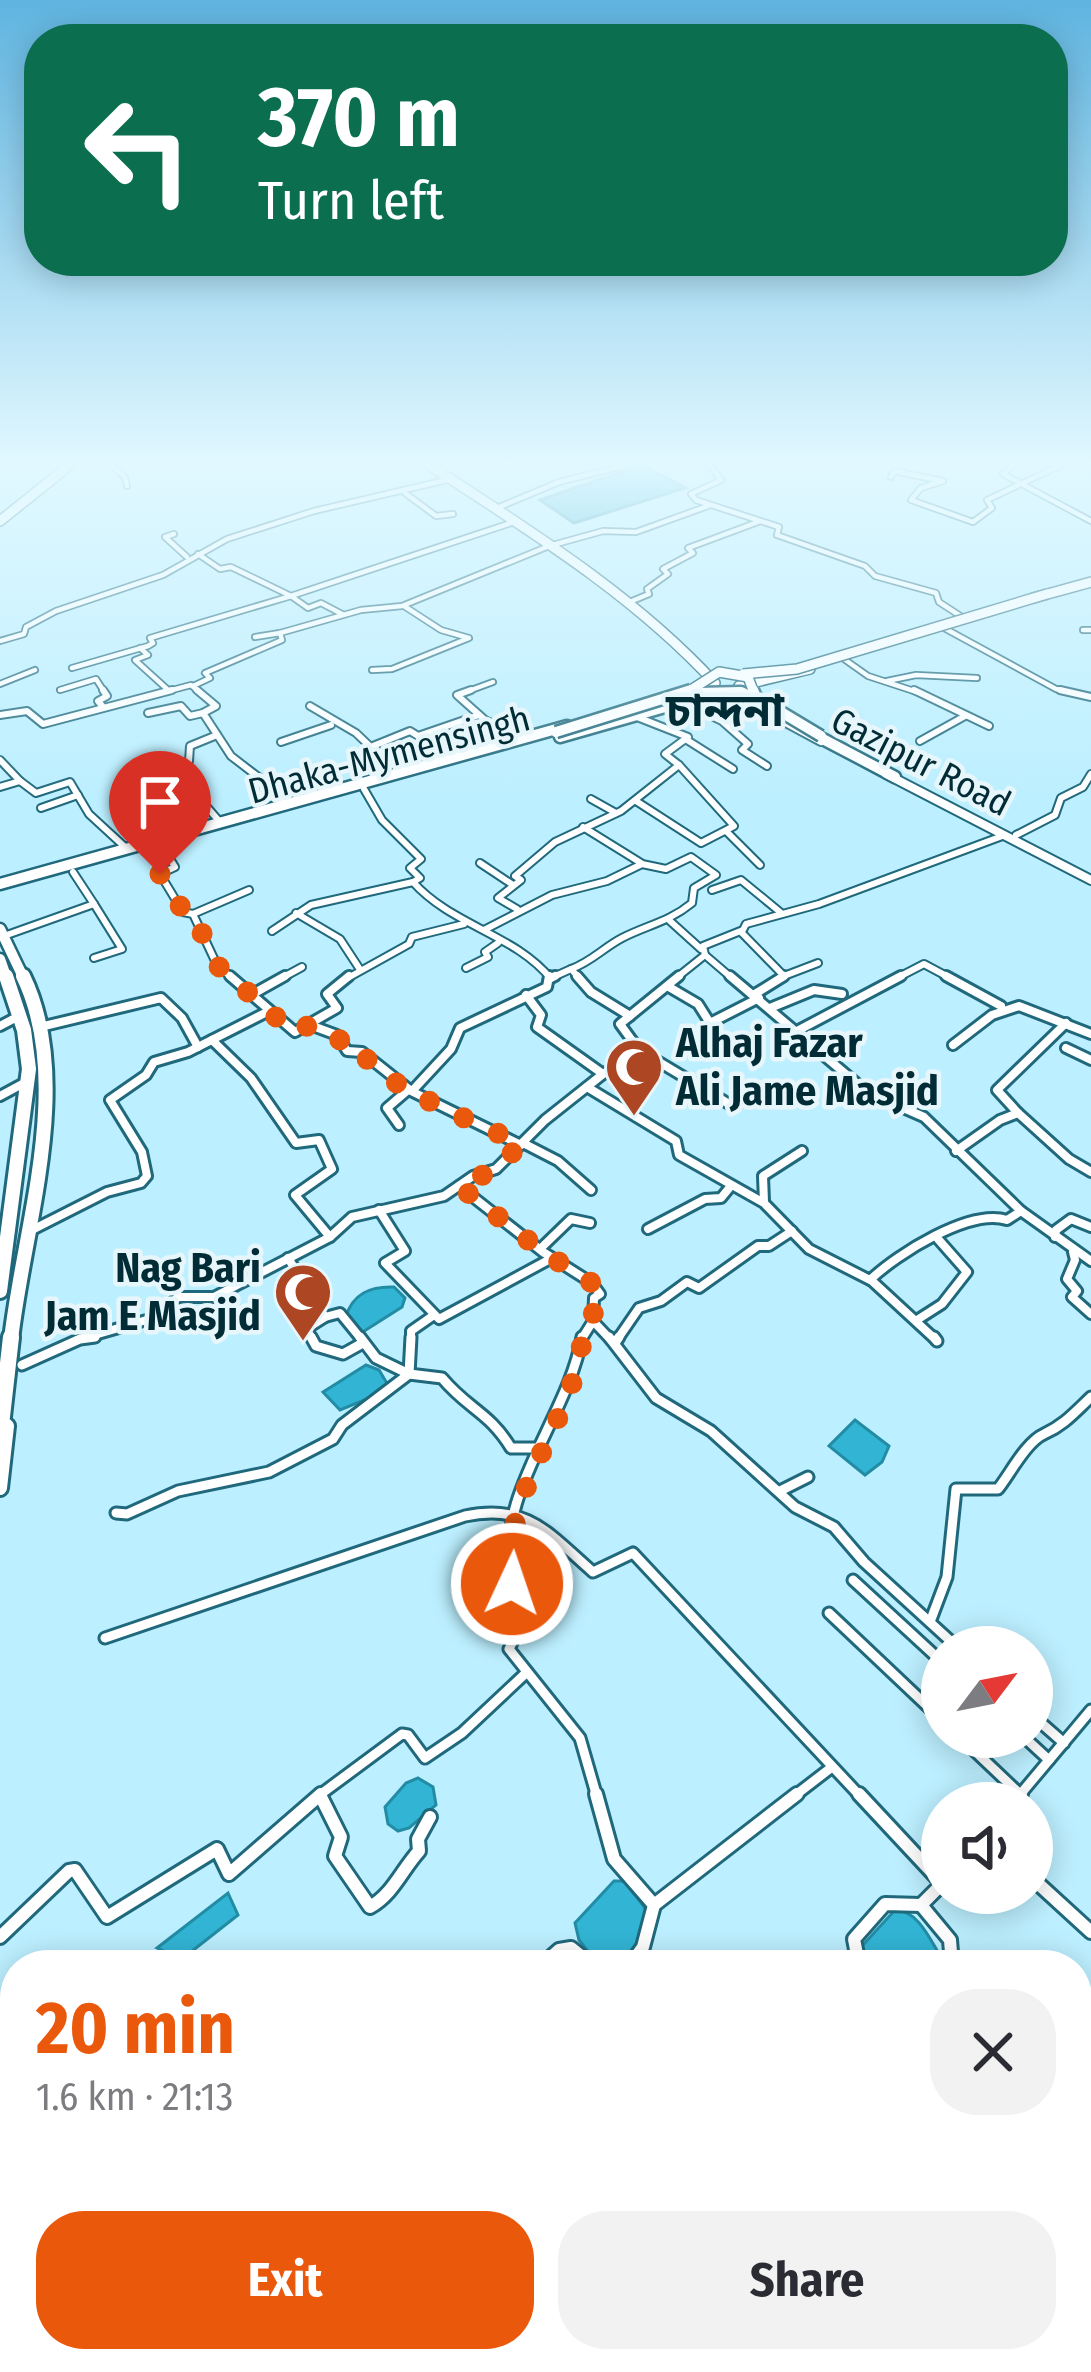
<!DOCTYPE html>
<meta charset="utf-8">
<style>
:root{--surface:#fff;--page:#f2f2f3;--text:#2b2b33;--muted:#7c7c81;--accent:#ea580c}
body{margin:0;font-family:"Fira Sans Condensed","Noto Sans Bengali",sans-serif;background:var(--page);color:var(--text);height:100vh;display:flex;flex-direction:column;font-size:45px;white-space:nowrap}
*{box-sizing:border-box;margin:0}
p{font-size:39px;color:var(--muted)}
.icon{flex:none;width:66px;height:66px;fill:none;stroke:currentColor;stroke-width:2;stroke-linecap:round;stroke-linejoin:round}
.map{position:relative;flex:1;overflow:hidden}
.panel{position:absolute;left:0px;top:1950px;width:1092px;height:423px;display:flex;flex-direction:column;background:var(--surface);border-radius:48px 48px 0 0;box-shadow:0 6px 30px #0003}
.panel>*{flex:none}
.hud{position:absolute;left:24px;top:24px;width:1044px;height:252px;border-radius:48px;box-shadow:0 6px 30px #0003;background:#0b6e4f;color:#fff;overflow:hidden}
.needle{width:78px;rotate:58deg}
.buttons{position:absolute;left:921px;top:1626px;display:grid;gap:24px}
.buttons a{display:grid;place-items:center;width:132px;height:132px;border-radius:50%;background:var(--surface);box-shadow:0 6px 30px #0003;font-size:60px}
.pin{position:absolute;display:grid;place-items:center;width:102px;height:102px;color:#fff;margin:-123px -51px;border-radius:50% 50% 50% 0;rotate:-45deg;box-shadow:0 0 12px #0007}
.pin .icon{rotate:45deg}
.me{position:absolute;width:132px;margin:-66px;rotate:3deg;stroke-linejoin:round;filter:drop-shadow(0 0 9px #0008)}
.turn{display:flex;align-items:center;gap:42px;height:252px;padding:0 36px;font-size:54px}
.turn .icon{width:156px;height:156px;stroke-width:2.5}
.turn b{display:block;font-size:84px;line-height:102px}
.round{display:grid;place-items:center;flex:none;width:126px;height:126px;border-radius:48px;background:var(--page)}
.summary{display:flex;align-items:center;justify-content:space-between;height:204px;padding:0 36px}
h1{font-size:72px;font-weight:700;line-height:90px;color:var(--accent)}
.primary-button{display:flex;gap:24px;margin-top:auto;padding:24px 36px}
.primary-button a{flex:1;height:138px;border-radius:48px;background:var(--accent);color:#fff;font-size:48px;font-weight:700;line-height:138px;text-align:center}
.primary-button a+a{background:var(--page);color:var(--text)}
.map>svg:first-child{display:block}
</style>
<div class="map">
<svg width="1091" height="2372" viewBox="0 0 1091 2372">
<rect width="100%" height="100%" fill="#bcefff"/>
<g fill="#32b5d5" stroke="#238ca5" stroke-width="3">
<polygon points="642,465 685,488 574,523 540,500"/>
<path d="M394 1287 405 1298 402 1307 358 1335 346 1317C352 1294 371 1286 394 1287Z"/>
<polygon points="366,1365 379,1370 388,1385 384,1392 340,1410 323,1392"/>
<polygon points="855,1420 889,1446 882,1462 865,1475 829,1446"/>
<polygon points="418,1778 433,1787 436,1805 409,1828 398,1831 388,1824 385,1807 406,1783"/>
<path d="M614 1881H624L649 1913C644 1937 635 1948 617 1965H599L579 1940 575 1923Z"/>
<polygon points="228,1893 238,1915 182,1959 157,1948"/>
<path d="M895 1910C916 1910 928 1935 938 1952L932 1965H867L860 1956 862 1946Z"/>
</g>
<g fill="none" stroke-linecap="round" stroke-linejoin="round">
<g stroke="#20687b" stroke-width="8">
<g id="minor-far4">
<polyline points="111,465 125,477 127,486"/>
<polyline points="710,465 721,480 691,494 696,500 779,527 777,535 865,566 875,576 936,593 939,602 962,617"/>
<polyline points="1014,465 1003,474 1091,521"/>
<polyline points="891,477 894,471 943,481 921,488 911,500 973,522 992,508 987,500 1061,465"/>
<polyline points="405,493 436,516 453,514"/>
<polyline points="497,508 559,482 626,465"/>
<polyline points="174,534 165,537 187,557"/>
<polyline points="198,554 220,569 231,567 291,596 514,522"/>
<polyline points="632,601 649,594 647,589 668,574 663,569 693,553 688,548 758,522"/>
<polyline points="944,628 1056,689 1073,693"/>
<polyline points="1083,630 1091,630"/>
<polyline points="255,637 280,633"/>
<polyline points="0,641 24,634 26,627 56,611 163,575 227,539 314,511 451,479"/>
<polyline points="140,648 148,655 135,660 167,689"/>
<polyline points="844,659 868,676 920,693"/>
<polyline points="72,668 148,646 153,643 150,638 291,596 308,608 321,603 342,614"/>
<polyline points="372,670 392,669 469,638 441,630 404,606"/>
<polyline points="887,681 916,675 977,678"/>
<polyline points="0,684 35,670"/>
<polyline points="193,686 210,678 205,673 282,640 280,633 361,610 402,606 549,546 603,531 636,532 708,506"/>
<polyline points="60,690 96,679 105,693"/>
<polyline points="161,693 191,685 200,693"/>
<polyline points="463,693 493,682"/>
</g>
</g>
<g stroke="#20687b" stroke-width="10">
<g id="minor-far3">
<polyline points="197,690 216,706 203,713 231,756 261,779 264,789 275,789 283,803"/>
<polyline points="471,690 457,695 485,720 521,737"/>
<polyline points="914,690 989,726"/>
<polyline points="1060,690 1091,697"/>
<polyline points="685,703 722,721 748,744 742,750 767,766"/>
<polyline points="310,706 356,733 380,756 400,752 412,768"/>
<polyline points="103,707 98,701 107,696 103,690"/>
<polyline points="148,713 181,706 190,716 203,713"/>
<polyline points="0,715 27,711 43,724 172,690"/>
<polyline points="217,735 190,746 189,761 176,771 219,821"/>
<polyline points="687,740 733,769"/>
<polyline points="920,741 965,716"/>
<polyline points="281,742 331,725"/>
<polyline points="373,746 410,731 418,736 479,715"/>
<polyline points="0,760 20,781 0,787"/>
<polyline points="20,781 36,793 70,782 89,814 126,848"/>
<path d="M364 789 382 820 421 859 410 868 420 878 413 882C451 925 516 935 551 979"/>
<polyline points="591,799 616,813"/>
<polyline points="636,801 701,843 734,826 679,765"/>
<polyline points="41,808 78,795"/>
<polyline points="583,827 641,863"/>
<polyline points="726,831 760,865"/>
<polyline points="1016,835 1055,815 1061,798 1083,787 1091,774"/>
<polyline points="162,846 175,867 160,874 183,912 193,914 217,965 233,979"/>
<polyline points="480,863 513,885"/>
<polyline points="712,890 741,880 780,912"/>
<polyline points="94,904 122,949 94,958"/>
<polyline points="517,909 498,898 521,880 515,876 555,842 621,811 679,765 665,754 688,737 637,717"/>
<polyline points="296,913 340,939 359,968"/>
<polyline points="193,914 249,890"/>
<polyline points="670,921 701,949"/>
<path d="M484 930 552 895 607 881 642 864 666 869 691 857 716 875 694 888 692 903C669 922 647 925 622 938 603 948 591 962 571 969"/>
<polyline points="272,931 311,905 413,882"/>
<polyline points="741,932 784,976 818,963"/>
<polyline points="4,936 94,904 73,872"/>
<polyline points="705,955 733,979"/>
<polyline points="466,968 488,957 485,952 498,943"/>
<polyline points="551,978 571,969 580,979"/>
<polyline points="280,979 302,967"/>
<polyline points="346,979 409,944 412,937 464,924"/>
<polyline points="675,979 705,955 703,946 743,930 746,924 819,904 1005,835"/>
<polyline points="779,979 784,976"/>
<polyline points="895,979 924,964 952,979"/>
</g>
</g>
<g stroke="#20687b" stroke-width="14">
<g id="minor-far2">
<polyline points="230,976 295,1032 337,1008 327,994 349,976"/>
<polyline points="577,976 591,992 630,1016"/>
<polyline points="730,976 867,1092 924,1117 1021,1211"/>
<polyline points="946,976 1001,1006"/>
<polyline points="551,978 555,976"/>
<polyline points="669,987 698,1004 710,1023 759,998"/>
<polyline points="755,994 784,976"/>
<polyline points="251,995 285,976"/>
<polyline points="770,1008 814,990 842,994"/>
<polyline points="310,1025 337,1035 347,1051 362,1052 411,1091 521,1145"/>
<polyline points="0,1026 19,1016"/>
<polyline points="40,1027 161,998 182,1018 198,1047"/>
<polyline points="797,1031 901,976"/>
<polyline points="212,1040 251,1078 296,1143 319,1140 332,1169 295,1195 330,1237"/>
<polyline points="953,1045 992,1015 1019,1006 1091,1034"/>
<polyline points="1066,1048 1091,1060"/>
<polyline points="639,1050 734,1107 755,1088"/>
<polyline points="603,1074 639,1050 620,1024 679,976"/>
<path d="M587 1087 676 1141 679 1155 764 1203 809 1249 870 1280C897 1254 970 1208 1007 1220L1021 1211 1091 1261"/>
<polyline points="413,1090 451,1049 460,1028 547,987 549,976"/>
<polyline points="0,1096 26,1082"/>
<polyline points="1018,1113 997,1090 1066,1023"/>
<polyline points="399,1125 387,1108 408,1090"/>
<polyline points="523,1143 558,1161 591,1190"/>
<polyline points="956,1151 1000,1120 1018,1113 1069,1159 1091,1172"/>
<polyline points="459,1186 543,1252 592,1283 600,1294 594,1298 593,1321 581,1340"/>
<polyline points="764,1202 763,1176 802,1151"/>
<polyline points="379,1210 405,1251 385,1263 439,1319 552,1258"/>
<polyline points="648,1229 705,1199 721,1198 730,1187"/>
<polyline points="32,1230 107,1192 141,1183 147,1176 142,1152 110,1100 146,1075 154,1062 188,1052 269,1011"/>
<polyline points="1055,1237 1056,1230 1071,1219 1091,1227"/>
<polyline points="540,1249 571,1219 590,1223"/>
<polyline points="1073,1252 1075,1260 1067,1279 1077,1291 1072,1297 1091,1314"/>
<polyline points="288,1258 325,1317 340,1313 362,1340"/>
<polyline points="871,1280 936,1340"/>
<polyline points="917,1320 942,1304 967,1272 938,1239"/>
<polyline points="593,1321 611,1340"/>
<polyline points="77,1340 157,1317 178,1297 214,1297 330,1237 352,1217 444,1196 473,1176 496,1169 545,1120 603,1074 537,1027 541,1015 526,995"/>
<polyline points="313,1340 306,1329 325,1317"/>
<polyline points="411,1340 411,1331 434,1315"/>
<polyline points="617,1340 639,1308 661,1301 687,1282 699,1288 758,1246 769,1246 792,1231"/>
</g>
</g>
<g stroke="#20687b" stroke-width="15">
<g id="minor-far1">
<polyline points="311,1337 316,1346 343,1354 361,1344"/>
<polyline points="360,1337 376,1358 409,1374 411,1337"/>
<path d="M582 1337C568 1417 494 1494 511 1578 513 1590 522 1601 527 1612L509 1649 580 1738 597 1797"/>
<polyline points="609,1337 656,1398 711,1431 795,1507 834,1527 864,1562 957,1647"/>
<polyline points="934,1337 937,1341"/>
<polyline points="615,1343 619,1337"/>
<polyline points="22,1365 80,1339 95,1337"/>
<polyline points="780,1491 808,1477"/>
<path d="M116 1513 127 1514 178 1491 269 1472 333 1439 342 1425 409 1374 442 1378C469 1410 489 1412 511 1448H541"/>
<polyline points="853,1580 942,1662"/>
<polyline points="829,1613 942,1720"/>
<path d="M930 1622 947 1577 956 1489H998C1010 1474 1026 1442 1044 1434 1064 1425 1074 1413 1091 1397"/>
<path d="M105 1638 465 1516C528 1503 549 1534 593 1572L633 1553 861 1797"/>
<polyline points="1032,1715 1064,1743"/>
<polyline points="960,1737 1020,1794"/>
<polyline points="1024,1737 1049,1760"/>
<polyline points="317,1797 402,1734 408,1735 425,1758 462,1733 527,1672"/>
<polyline points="793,1797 832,1767"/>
<polyline points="1018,1797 1091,1710"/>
</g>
</g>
<g stroke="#20687b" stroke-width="18">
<g id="minor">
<polyline points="596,1794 614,1859 654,1905 643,1947 630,1965"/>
<polyline points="859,1794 942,1883"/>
<path d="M320 1795 341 1837 335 1856 370 1907C393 1894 401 1871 419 1851L418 1839 430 1817"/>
<polyline points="1013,1803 1021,1794"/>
<polyline points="1032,1878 1091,1932"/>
<polyline points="942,1884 921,1905 950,1940 952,1965"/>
<polyline points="654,1905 797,1794"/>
<polyline points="0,1937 69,1871 75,1870 107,1917 217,1849 229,1874 321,1794"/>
<polyline points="542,1965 559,1950 571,1948 592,1965"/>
<polyline points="859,1965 854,1939 885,1904 921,1905"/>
<polyline points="1077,2340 1091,2351"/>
<polyline points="119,2358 127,2370 141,2358"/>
<polyline points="157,2358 166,2372"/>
<polyline points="975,2358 990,2372"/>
<polyline points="70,2372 77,2358"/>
<polyline points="247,2372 256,2358"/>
<polyline points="506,2372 517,2358"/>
<polyline points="730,2372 738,2358"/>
<polyline points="1061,2372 1065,2358"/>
</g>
</g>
<g stroke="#20687b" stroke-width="12">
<g id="major-far1">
<polyline points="728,691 821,741"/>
<polyline points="886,774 1091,880"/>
</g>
</g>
<g stroke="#20687b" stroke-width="20">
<polyline id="major" points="0,1488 7,1426"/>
</g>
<g stroke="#20687b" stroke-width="12">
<g id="highway-far3">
<path d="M429 465C530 531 633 594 715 683L690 693"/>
<polyline points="0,521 70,465"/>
<polyline points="1033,598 1091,582"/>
<polyline points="739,686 810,669"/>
</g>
</g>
<g stroke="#20687b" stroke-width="15">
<g id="highway-far2">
<polyline points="687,694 697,690"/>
<polyline points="560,737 700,697"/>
<polyline points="819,737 895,777"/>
<polyline points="0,884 567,726"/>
<polyline points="0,929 24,979"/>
<polyline points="0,959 7,979"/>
</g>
</g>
<g stroke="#20687b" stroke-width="20">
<g id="highway-far1">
<polyline points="0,1291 29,1069 24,1030 6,976"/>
<path d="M11 1340C23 1229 75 1083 23 976"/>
</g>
</g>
<g stroke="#20687b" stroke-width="22">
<polyline id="highway" points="0,1434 11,1337"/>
</g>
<use href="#minor-far4" stroke="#fff" stroke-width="4.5"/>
<use href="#minor-far3" stroke="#fff" stroke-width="6"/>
<use href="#minor-far2" stroke="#fff" stroke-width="8"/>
<use href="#minor-far1" stroke="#fff" stroke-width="9"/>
<use href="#minor" stroke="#fff" stroke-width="12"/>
<use href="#major-far1" stroke="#fff" stroke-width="8"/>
<use href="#major" stroke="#fff" stroke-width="14"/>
<use href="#highway-far3" stroke="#fff" stroke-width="9"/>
<use href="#highway-far2" stroke="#fff" stroke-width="10"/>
<use href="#highway-far1" stroke="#fff" stroke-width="14"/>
<use href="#highway" stroke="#fff" stroke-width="16"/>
<g stroke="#20687b" stroke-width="12" stroke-linecap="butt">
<g id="highway-bridge-far1">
<polyline points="743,674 797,669 1047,594"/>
<polyline points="686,693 719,672 748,677 754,693"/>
<polyline points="702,693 743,693"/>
</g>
</g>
<g stroke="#20687b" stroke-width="15" stroke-linecap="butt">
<g id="highway-bridge">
<polyline points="753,690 756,697 821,736"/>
<polyline points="699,693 741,692 758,701"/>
<polyline points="556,732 691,690"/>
</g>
</g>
<use href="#highway-bridge-far1" stroke="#fff" stroke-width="9"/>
<use href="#highway-bridge" stroke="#fff" stroke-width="10"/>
</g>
<linearGradient id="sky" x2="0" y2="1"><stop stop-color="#5fb4e0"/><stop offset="0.58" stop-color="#e1f8ff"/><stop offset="1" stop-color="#e1f8ff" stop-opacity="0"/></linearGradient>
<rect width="1091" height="797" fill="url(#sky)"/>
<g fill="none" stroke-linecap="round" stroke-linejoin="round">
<path stroke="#ea580c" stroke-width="21" stroke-dasharray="0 37.8" d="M160 874 184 912 193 914 217 965 293 1032 310 1025 337 1035 346 1051 362 1052C380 1086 483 1125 521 1144L496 1169 459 1186 543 1252 592 1283 600 1294 594 1298 593 1321 583 1331C577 1423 500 1484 512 1584"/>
</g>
<defs>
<g id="mosque-pin" transform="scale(3)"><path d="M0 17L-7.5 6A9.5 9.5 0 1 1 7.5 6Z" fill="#ad4622" stroke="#e6f6fb"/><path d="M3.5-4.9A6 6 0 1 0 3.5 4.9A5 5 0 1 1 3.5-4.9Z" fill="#fff"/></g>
</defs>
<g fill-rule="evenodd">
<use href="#mosque-pin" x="634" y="1067"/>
<use href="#mosque-pin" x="303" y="1292"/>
</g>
<g text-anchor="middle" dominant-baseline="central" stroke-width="9" stroke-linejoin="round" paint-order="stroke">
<g font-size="36" fill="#012b35" stroke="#e6f6fb">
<text transform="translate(389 755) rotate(-15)">Dhaka-Mymensingh</text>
<text transform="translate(921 762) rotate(27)">Gazipur Road</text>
</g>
<g font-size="42" font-weight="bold" fill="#012b35" stroke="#e6f6fb" text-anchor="start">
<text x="676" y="1043">Alhaj Fazar<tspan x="676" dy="48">Ali Jame Masjid</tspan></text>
<text x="261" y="1268" text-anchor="end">Nag Bari<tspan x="261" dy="48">Jam E Masjid</tspan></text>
</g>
<g font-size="45" font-weight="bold" fill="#012b35" stroke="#e6f6fb">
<text x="725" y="711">চান্দনা</text>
</g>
</g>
</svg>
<div class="buttons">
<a><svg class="needle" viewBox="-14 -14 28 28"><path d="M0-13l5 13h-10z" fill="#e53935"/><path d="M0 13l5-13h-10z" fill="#7c7c81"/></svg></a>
<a><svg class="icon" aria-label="sound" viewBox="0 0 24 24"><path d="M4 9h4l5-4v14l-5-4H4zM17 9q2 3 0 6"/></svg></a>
</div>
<div class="pin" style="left:160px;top:874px;background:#d93025"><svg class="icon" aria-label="arrive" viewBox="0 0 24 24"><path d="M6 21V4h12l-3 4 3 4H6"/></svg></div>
<svg class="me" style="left:512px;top:1584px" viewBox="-20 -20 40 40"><circle r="17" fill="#ea580c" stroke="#fff" stroke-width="3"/><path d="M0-11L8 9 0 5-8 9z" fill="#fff"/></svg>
<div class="hud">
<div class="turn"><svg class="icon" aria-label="left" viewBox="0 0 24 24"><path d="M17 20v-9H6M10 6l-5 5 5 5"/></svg><div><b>370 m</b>Turn left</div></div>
</div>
<section class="panel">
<div class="summary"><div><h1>20 min</h1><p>1.6 km · 21:13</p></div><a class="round"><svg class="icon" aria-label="close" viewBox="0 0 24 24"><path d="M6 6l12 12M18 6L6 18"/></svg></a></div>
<div class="primary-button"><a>Exit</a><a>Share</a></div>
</section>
</div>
